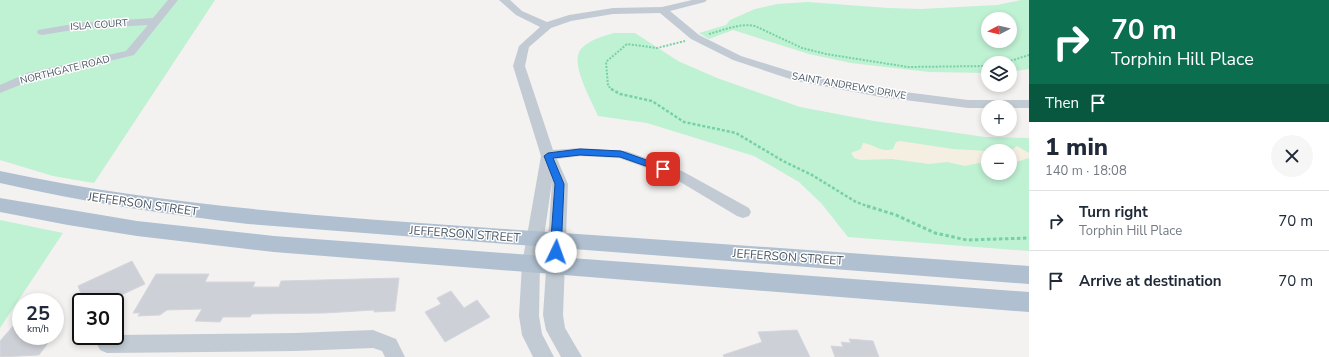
<!DOCTYPE html>
<meta charset="utf-8">
<style>
:root{--surface:#fff;--page:#f6f6f7;--text:#1f2937;--muted:#747a83;--line:#e0e1e3}
body{margin:0;font-family:"Nunito Sans",sans-serif;background:var(--page);color:var(--text);height:100vh;display:flex;flex-direction:column;font-size:15px;white-space:nowrap}
*{box-sizing:border-box;margin:0}
p{font-size:13px;color:var(--muted)}
.icon{flex:none;width:22px;height:22px;fill:none;stroke:currentColor;stroke-width:2;stroke-linecap:round;stroke-linejoin:round}
.map{position:relative;flex:1;overflow:hidden}
.details{display:flex;flex-direction:column;background:var(--surface);width:300px}
.details>*{flex:none}
.hud{background:#0b6e4f;color:#fff;overflow:hidden}
.needle{width:26px;rotate:263deg}
.tools{position:absolute;left:981px;top:12px;display:grid;gap:8px}
.tools a{display:grid;place-items:center;width:36px;height:36px;border-radius:50%;background:var(--surface);box-shadow:0 2px 6px #0003;font-size:20px}
.speed{position:absolute;left:12px;top:293px;display:flex;gap:8px;font-size:20px;font-weight:700;text-align:center}
.speed>*{display:grid;place-content:center;width:52px;height:52px;border-radius:50%;background:var(--surface);box-shadow:0 2px 6px #0003;line-height:1}
.speed small{font-size:10px;font-weight:400}
.speed .limit{border:2px solid #111;border-radius:6px;background:#fff;color:#111}
.pin{position:absolute;display:grid;place-items:center;width:34px;height:34px;color:#fff;margin:-17px;border-radius:8px;box-shadow:0 2px 6px #0006}
.me{position:absolute;width:44px;margin:-22px;rotate:3deg;stroke-linejoin:round;filter:drop-shadow(0 0 3px #0008)}
.turn{display:flex;align-items:center;gap:14px;height:84px;padding:0 16px;font-size:18px}
.turn .icon{width:52px;height:52px;stroke-width:2.5}
.turn b{display:block;font-size:28px;line-height:34px}
.then{display:flex;align-items:center;height:38px;padding:0 16px;background:#0003;gap:8px;font-size:15px}
.round{display:grid;place-items:center;flex:none;width:42px;height:42px;border-radius:21px;background:var(--page)}
.headline{display:flex;align-items:center;justify-content:space-between;height:68px;padding:0 16px}
h1{font-size:24px;font-weight:800;line-height:30px}
ul{padding:0;list-style:none}
li{display:flex;align-items:center;gap:12px;height:60px;padding:0 16px;border-top:1px solid var(--line)}
li div{flex:1}
li b{display:block;font-size:15px}
li em{font-style:normal}
main{display:flex;flex:1;min-height:0}
.map>svg:first-child{display:block}
</style>
<main>
<div class="map">
<svg width="1029" height="357" viewBox="0 0 1029 357">
<rect width="100%" height="100%" fill="#f4f1f1"/>
<g fill="#bff1d3" fill-rule="evenodd">
<polygon points="0,0 215,0 94,183 53,176 0,160"/>
<path d="M1021 0H1029V69L1010 72V63H988V73L929 72 851 63 809 54 733 30 709 39 699 33 726 25 730 20 755 9 777 4 808 2 888 8 921 9 997 5ZM988 19H1010V41H988Z"/>
<path d="M614 33H635L678 61 717 78 800 107 874 121 985 137 1029 138V251L848 237 821 203 799 182 754 156 647 123 598 116C592 101 569 63 581 49 589 40 603 36 614 33ZM988 151H1010V173H988Z"/>
<polygon points="0,220 63,233 0,328"/>
</g>
<g fill="#f5efe2">
<path d="M900 141 953 149 988 151V165L979 163 965 166 947 162 929 164 892 159 861 160 854 158 851 153 861 149 863 143C874 144 881 153 893 149L896 142Z"/>
<polygon points="1017,146 1029,153 1029,158 1010,164 1010,151 999,151 1012,150"/>
</g>
<g fill="#cdd0d6" stroke="#d5d7dd">
<polygon points="132,261 145,284 117,297 116,300 113,302 84,302 78,286"/>
<polygon points="156,274 209,274 205,282 255,282 253,287 279,287 281,281 399,278 395,311 374,312 374,310 325,313 252,314 250,317 223,317 220,322 195,321 202,309 167,310 160,315 138,316 140,313 133,313"/>
<polygon points="451,291 464,308 477,300 490,317 445,342 425,312 441,304 437,298"/>
<polygon points="21,317 21,336 53,336 39,355 0,357 0,341"/>
<polygon points="797,330 810,357 724,357 723,355 762,342 758,332"/>
<polygon points="849,339 873,341 879,357 835,357 831,346 843,347 841,342 851,343"/>
</g>
<g fill="none" stroke-linecap="round" stroke-linejoin="round">
<g stroke="#76d1a5" stroke-width="2" stroke-dasharray="2 1.5" stroke-linecap="butt">
<path d="M709 34C724 30 739 23 755 26L802 48 826 54 908 67 988 66"/>
<polyline points="1004,63 1029,55"/>
<polyline points="613,90 608,86 606,62 627,44 657,48 685,41"/>
</g>
<polyline stroke="#76d1a5" stroke-width="2.5" stroke-dasharray="3 2" stroke-linecap="butt" points="611,89 620,94 652,101 684,122 736,133 783,161 812,175 856,202 870,207"/>
<polyline stroke="#76d1a5" stroke-width="3" stroke-dasharray="3.5 2.5" stroke-linecap="butt" points="867,206 896,215 935,233 967,240 1029,238"/>
<g fill="#c2cbd3" fill-rule="evenodd">
<polygon points="168,0 178,0 134,55 35,79 0,93 0,85 27,73 126,51 148,25 79,29 42,35 38,34 37,32 38,30 79,23 153,18"/>
<polygon points="499,0 510,0 522,11 547,22 569,15 613,8 662,7 692,0 707,0 705,2 670,11 699,35 741,56 802,75 881,89 968,100 1029,100 1029,108 968,108 881,97 796,81 733,60 691,39 660,13 613,14 571,21 551,28 529,47 525,66 553,150 580,148 626,151 682,171 749,208 751,212 749,216 743,218 737,216 672,177 619,158 580,156 557,159 568,184 563,315 565,328 582,357 561,357 546,330 543,315 552,182 540,264 539,316 542,334 554,357 533,357 522,335 519,316 522,264 541,156 513,66 519,46 540,27 516,15"/>
<polygon points="373,330 396,339 405,357 385,357 382,351 373,348 295,351 107,353 100,350 97,344 100,338 115,335 295,333"/>
</g>
<g fill="#b0c0d0" fill-rule="evenodd">
<path d="M0 171C162 206 325 216 490 228 670 240 849 253 1029 266V284L248 224C165 214 82 202 0 183Z"/>
<polygon points="0,198 137,221 274,236 1029,292 1029,312 274,252 137,236 68,225 0,212"/>
</g>
</g>
<polygon fill="#1a73e8" stroke="#114b97" points="580,149 621,151 666,167 667,169 666,171 660,171 620,157 580,155 553,158 564,184 561,252 559,255 552,255 550,252 555,184 544,156 548,153"/>
<g text-anchor="middle" dominant-baseline="central" stroke-width="3" stroke-linejoin="round" paint-order="stroke">
<g font-size="10" fill="#485460" stroke="#fff">
<text transform="translate(99 25) rotate(-4)">ISLA COURT</text>
<text transform="translate(65 70) rotate(-14)">NORTHGATE ROAD</text>
<text transform="translate(849 86) rotate(10)">SAINT ANDREWS DRIVE</text>
</g>
<g font-size="12" fill="#485460" stroke="#fff">
<text transform="translate(143 204) rotate(8)">JEFFERSON STREET</text>
<text transform="translate(465 234) rotate(4)">JEFFERSON STREET</text>
<text transform="translate(788 257) rotate(4)">JEFFERSON STREET</text>
</g>
</g>
</svg>
<div class="tools">
<a><svg class="needle" viewBox="-14 -14 28 28"><path d="M0-13l5 13h-10z" fill="#e53935"/><path d="M0 13l5-13h-10z" fill="#747a83"/></svg></a>
<a><svg class="icon" aria-label="layers" viewBox="0 0 24 24"><path d="M12 4l9 5-9 5-9-5zM3 14l9 5 9-5"/></svg></a>
<a>+</a>
<a>−</a>
</div>
<div class="speed"><div>25<small>km/h</small></div><div class="limit">30</div></div>
<div class="pin" style="left:663px;top:169px;background:#d93025"><svg class="icon" aria-label="arrive" viewBox="0 0 24 24"><path d="M6 21V4h12l-3 4 3 4H6"/></svg></div>
<svg class="me" style="left:556px;top:252px" viewBox="-20 -20 40 40"><circle r="19" fill="#fff"/><path d="M0-13L10 11 0 6-10 11z" fill="#1a73e8"/></svg>
</div>
<section class="details">
<div class="hud">
<div class="turn"><svg class="icon" aria-label="right" viewBox="0 0 24 24"><path d="M7 20v-9h11M14 6l5 5-5 5"/></svg><div><b>70 m</b>Torphin Hill Place</div></div>
<div class="then">Then<svg class="icon" aria-label="arrive" viewBox="0 0 24 24"><path d="M6 21V4h12l-3 4 3 4H6"/></svg></div>
</div>
<div class="headline"><div><h1>1 min</h1><p>140 m · 18:08</p></div><a class="round"><svg class="icon" aria-label="close" viewBox="0 0 24 24"><path d="M6 6l12 12M18 6L6 18"/></svg></a></div>
<ul>
<li><svg class="icon" aria-label="right" viewBox="0 0 24 24"><path d="M7 20v-9h11M14 6l5 5-5 5"/></svg><div><b>Turn right</b><p>Torphin Hill Place</p></div><em>70 m</em></li>
<li><svg class="icon" aria-label="arrive" viewBox="0 0 24 24"><path d="M6 21V4h12l-3 4 3 4H6"/></svg><div><b>Arrive at destination</b></div><em>70 m</em></li>
</ul>
</section>
</main>
